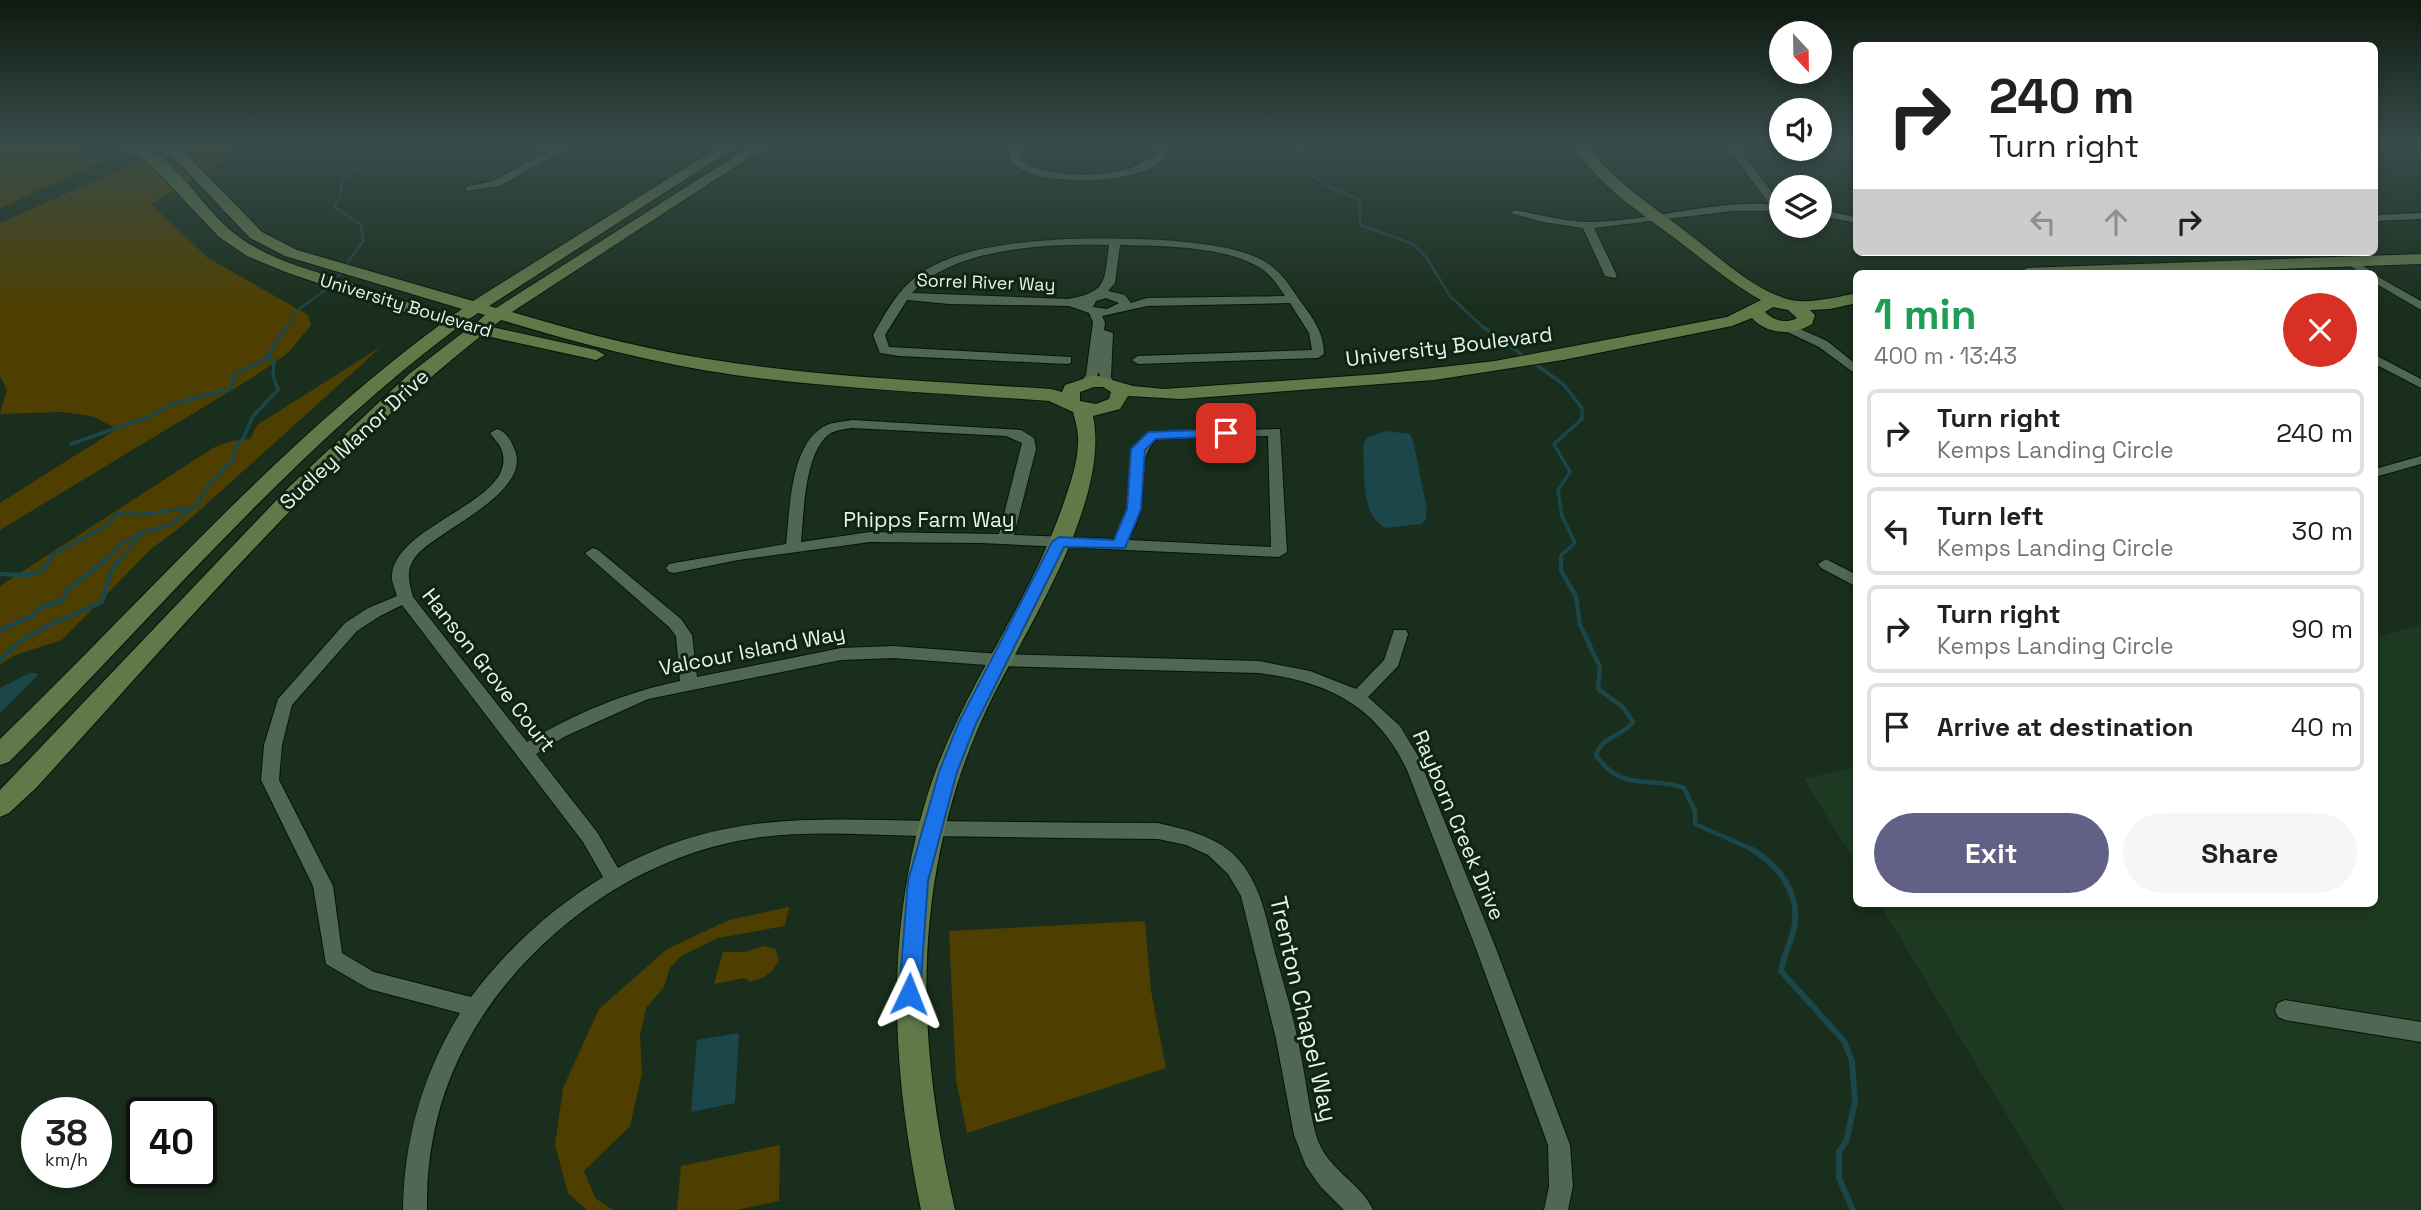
<!DOCTYPE html>
<meta charset="utf-8">
<style>
:root{--surface:#fff;--page:#f6f6f6;--text:#202124;--muted:#757577;--line:#e0e0e0;--accent:#626084}
body{margin:0;font-family:"Space Grotesk",sans-serif;background:var(--page);color:var(--text);height:100vh;display:flex;flex-direction:column;font-size:26px;white-space:nowrap}
*{box-sizing:border-box;margin:0}
p{font-size:23px;color:var(--muted)}
.icon{flex:none;width:38px;height:38px;fill:none;stroke:currentColor;stroke-width:2;stroke-linecap:round;stroke-linejoin:round}
.map{position:relative;flex:1;overflow:hidden}
.details{position:absolute;left:1853px;top:270px;width:525px;height:637px;display:flex;flex-direction:column;background:var(--surface);border-radius:10px;box-shadow:0 4px 10px #0003}
.details>*{flex:none}
.top-card{position:absolute;left:1853px;top:42px;width:525px;height:214px;border-radius:10px;box-shadow:0 4px 10px #0003;background:#fff;color:var(--text);overflow:hidden}
.needle{width:46px;rotate:158deg}
.buttons{position:absolute;left:1769px;top:21px;display:grid;gap:14px}
.buttons a{display:grid;place-items:center;width:63px;height:63px;border-radius:50%;background:var(--surface);box-shadow:0 4px 10px #0003;font-size:35px}
.speed{position:absolute;left:21px;top:1097px;display:flex;gap:14px;font-size:35px;font-weight:700;text-align:center}
.speed>*{display:grid;place-content:center;width:91px;height:91px;border-radius:50%;background:var(--surface);box-shadow:0 4px 10px #0003;line-height:1}
.speed small{font-size:18px;font-weight:400}
.speed .limit{border:4px solid #111;border-radius:10px;background:#fff;color:#111}
.pin{position:absolute;display:grid;place-items:center;width:60px;height:60px;color:#fff;margin:-30px;border-radius:14px;box-shadow:0 4px 10px #0006}
.me{position:absolute;width:77px;margin:-38px;rotate:2deg;stroke-linejoin:round;filter:drop-shadow(0 0 5px #0008)}
.turn{display:flex;align-items:center;gap:24px;height:147px;padding:0 21px;font-size:32px}
.turn .icon{width:91px;height:91px;stroke-width:2.5}
.turn b{display:block;font-size:49px;line-height:60px}
.lanes{display:flex;align-items:center;height:66px;padding:0 21px;background:#0003;justify-content:center;gap:35px;direction:ltr}
.lanes .off{opacity:.35}
.round{display:grid;place-items:center;flex:none;width:74px;height:74px;border-radius:37px;background:var(--page)}
.summary{display:flex;align-items:center;justify-content:space-between;height:119px;padding:0 21px}
h1{font-size:42px;font-weight:700;line-height:52px;color:#1e9e55}
.primary-button{display:flex;gap:14px;margin-top:auto;padding:14px 21px}
.primary-button a{flex:1;height:80px;border-radius:42px;background:var(--accent);color:#fff;font-size:28px;font-weight:700;line-height:80px;text-align:center}
.primary-button a+a{background:var(--page);color:var(--text)}
ul{padding:0;list-style:none}
li{display:flex;align-items:center;gap:21px;height:88px;margin:0 14px 10px;padding:0 7px;border:4px solid var(--line);border-radius:10px}
li div{flex:1}
li b{display:block;font-size:26px}
li em{font-style:normal}
.map>svg:first-child{display:block}
</style>
<div class="map">
<svg width="2421" height="1210" viewBox="0 0 2421 1210">
<rect width="100%" height="100%" fill="#192e1c"/>
<g fill="#1e3922">
<polygon points="2421,625 2421,1210 2064,1210 1879,903 2375,903 2375,637"/>
<polygon points="1857,766 1857,866 1804,779"/>
</g>
<g fill="#4e3f00">
<polygon points="0,142 62,142 109,158 0,208"/>
<polygon points="182,142 239,142 226,159 151,204 208,258 308,315 311,325 289,352 255,376 0,530 0,503 117,429 92,416 61,412 0,414 7,390 0,376 0,223"/>
<polygon points="382,346 182,526 151,549 62,640 15,655 0,665 0,586 213,448 231,441 250,439 257,425"/>
<polygon points="789,907 785,926 718,938 681,956 670,968 664,987 646,1008 640,1036 642,1073 630,1126 584,1171 595,1198 613,1210 587,1210 568,1193 555,1145 563,1088 599,1009 667,949 729,920"/>
<polygon points="1145,921 1151,991 1166,1068 967,1133 956,1080 949,931"/>
<polygon points="764,946 775,949 779,960 773,970 764,977 750,982 744,978 714,984 723,952 744,952"/>
<polygon points="780,1145 779,1201 736,1210 677,1210 681,1166"/>
</g>
<g fill="#1b464a">
<path d="M1387 431 1410 434 1413 440 1427 510 1426 519 1421 524 1385 528C1360 515 1365 469 1363 444L1368 437Z"/>
<polygon points="30,673 37,673 37,676 0,713 0,688"/>
<polygon points="739,1033 735,1103 691,1112 697,1040"/>
</g>
<g fill="none" stroke-linecap="round" stroke-linejoin="round">
<g stroke="#1b464a" stroke-width="2.5">
<polyline points="1289,142 1303,153 1309,173 1333,189 1360,200 1360,225 1413,244 1426,257 1450,296 1485,329"/>
<polyline points="284,329 293,322 292,315 295,312 332,285 363,241 361,225 334,207 339,198 343,178 374,158 362,151 362,144 359,142"/>
</g>
<g stroke="#1b464a" stroke-width="3.5">
<polyline points="1483,327 1563,384 1582,408 1582,419 1554,444 1570,472 1558,490 1562,516 1575,543 1561,555 1561,561"/>
<polyline points="71,444 151,416 170,405 229,389 234,382 231,378 233,375 269,358"/>
<polyline points="50,561 52,555 106,526 117,514 128,512 138,515 190,508"/>
<polyline points="105,561 122,543 149,530 169,526 198,504 206,488 233,460 236,445 243,439 253,416 278,390 273,375 274,362 267,357 286,327"/>
<polyline points="119,561 143,532"/>
</g>
<g stroke="#1b464a" stroke-width="4.5">
<path d="M1561 559V570L1576 597 1580 625 1600 667 1598 689 1623 707 1633 722C1622 737 1602 736 1596 755 1622 794 1649 775 1684 788L1695 811V824L1754 850"/>
<path d="M0 574C18 574 43 580 50 559"/>
<polyline points="0,630 33,616 40,608 63,600 66,591 107,559"/>
<path d="M0 660C28 629 65 619 102 602L112 569 120 559"/>
</g>
<path stroke="#1b464a" stroke-width="6" d="M1751 849C1779 865 1801 894 1794 928 1791 943 1783 956 1781 971L1844 1041 1852 1061 1855 1101 1846 1142 1839 1151V1178L1853 1210"/>
<g stroke="#031606" stroke-width="2">
<g id="street">
<polygon points="524,142 539,142 558,146 566,142 577,142 500,186 466,191 466,187 493,181 550,150"/>
<path d="M1010 142H1020V160C1050 182 1129 179 1156 154L1157 142H1167L1166 155C1161 161 1156 166 1149 169 1121 183 1030 188 1010 160Z"/>
<path d="M1724 142H1734L1782 205V211H1732L1594 228 1617 276 1615 278 1605 276 1583 228 1543 222 1510 213 1515 210C1540 215 1565 222 1590 222 1650 221 1708 201 1769 204Z"/>
<polygon points="1820,210 1857,217 1857,223 1820,216"/>
<polygon points="2421,213 2421,219 2375,221 2375,215"/>
<path d="M1066 239C1114 238 1232 236 1270 265 1283 274 1292 289 1301 302 1313 318 1324 333 1324 354L1318 358 1138 364 1132 360 1138 356 1312 350 1309 333 1290 303 1147 306 1102 316 1105 322 1104 330 1113 333 1111 377 1113 382 1107 386 1101 382 1099 372 1092 385 1087 386 1081 382 1086 375 1093 322 1089 313 1069 306 949 304 907 300 885 335 889 347 1071 357V363L1067 364 899 356 880 353 873 335C884 316 894 296 910 282 947 247 1018 242 1066 239ZM1109 245C1104 281 1108 292 1068 299L912 293C956 246 1048 244 1109 245ZM1120 245C1162 246 1223 246 1259 267 1270 273 1278 286 1285 296L1147 298 1131 303 1125 295 1108 291 1115 283ZM1106 298 1119 303 1107 309 1093 307 1096 301Z"/>
<polygon points="2353,260 2374,273 2360,273 2347,263"/>
<polygon points="2375,275 2421,301 2421,310 2375,283"/>
<polygon points="1787,323 1827,341 1857,365 1857,375 1819,347 1783,330 1783,324"/>
<polygon points="2375,355 2421,379 2421,388 2375,364"/>
<path d="M852 420 1021 430 1034 438 1036 449 1014 535 1115 539C1119 529 1124 519 1127 509 1133 480 1124 454 1148 432L1280 429 1287 552 1279 557 981 543 870 542 738 560 674 573 669 572 666 568 669 564 674 563 786 544C790 511 790 450 820 429 828 422 842 422 852 420ZM852 428 1006 436 1022 443 999 534 870 532 801 542C804 513 804 450 831 433 837 430 845 429 852 428ZM1268 436 1271 547 1129 540C1133 530 1139 519 1141 508 1146 485 1137 457 1157 439Z"/>
<path d="M497 429C505 431 511 440 514 448 535 492 437 530 416 556 405 570 409 582 413 597L527 742C574 714 626 692 680 681L676 636 669 627 588 556 585 553 593 548 598 550 681 619 692 635 697 677 841 648 893 646 1000 654 1259 661 1310 671 1356 689 1384 660 1394 630H1406L1408 634 1398 666 1368 697 1400 726 1418 756 1495 946 1570 1145 1573 1186 1568 1210H1544L1549 1186 1548 1145 1475 946 1407 770C1376 705 1328 682 1259 673L1000 666 893 658 841 660 648 699 566 736 536 754 597 832 618 868C723 811 815 819 929 821 1005 822 1082 823 1158 823 1184 829 1211 835 1231 852 1260 878 1266 917 1275 953 1283 982 1292 1011 1298 1041 1305 1072 1308 1104 1316 1135 1326 1170 1361 1182 1373 1210H1344L1320 1186 1306 1166 1294 1135 1276 1039 1241 896 1228 874 1208 855 1186 845 1158 839C1078 838 999 837 919 836 865 835 809 830 755 838 660 852 574 905 512 977 454 1045 426 1121 427 1210H403C404 1138 423 1074 460 1013L369 989 326 964 313 886 261 780 264 745 278 699 345 623 368 608 397 596C395 589 391 581 392 574 398 523 518 501 502 451 500 444 494 439 490 433ZM402 605 583 842 603 877C552 908 507 949 471 997L374 972 342 953 333 886 279 780 282 745 292 705 357 631 380 616Z"/>
<polygon points="2421,456 2421,464 2375,477 2375,469"/>
<polygon points="1826,559 1857,575 1857,587 1821,568 1818,564"/>
<polygon points="2285,1000 2421,1022 2421,1042 2285,1020 2278,1017 2275,1010 2278,1003"/>
</g>
</g>
<g stroke="#031606" stroke-width="2">
<g id="secondary">
<path d="M115 142C166 138 195 200 229 229 262 258 305 268 345 281 381 293 416 305 452 316L462 309 285 256 250 238 179 163 148 142H164L189 157 262 232 297 250 473 301 727 142H743L489 306 496 308 757 142H773L512 312C585 334 659 353 734 363 839 378 945 382 1051 389L1062 392 1065 385 1095 375 1133 386 1164 389 1380 374 1495 361 1727 317 1761 300C1730 283 1705 261 1677 240 1639 211 1595 184 1571 142H1585C1612 181 1652 205 1689 234 1719 257 1751 288 1787 299 1808 305 1836 297 1857 293V303L1830 309 1810 310 1815 315 1812 324C1794 336 1767 335 1752 318L1732 326 1563 360 1434 380 1181 399 1128 396 1120 409 1093 416C1110 499 1031 621 994 694 979 724 966 756 956 788 912 934 922 1063 955 1210H921C891 1065 884 930 930 787 963 688 1029 604 1063 505 1070 484 1079 460 1078 438 1078 429 1075 420 1073 412L1049 401C944 393 839 389 735 375 655 364 578 343 501 320L492 327 596 350 605 355 596 360 482 335C316 467 179 632 36 788L9 813 0 817V790L288 488 409 374 465 331 457 328C290 453 156 615 9 762L0 765V739C145 599 278 444 441 324L288 273 247 256 219 237 151 165ZM1773 307 1788 310 1797 318C1786 324 1774 321 1765 312ZM478 313 485 315 476 323 468 320ZM1094 387H1103L1111 392 1109 399 1096 404 1080 401V392Z"/>
<polygon points="2421,254 2421,264 2166,273 2019,273 2027,268"/>
</g>
</g>
<use href="#street" fill="#506753" fill-rule="evenodd"/>
<use href="#secondary" fill="#617849" fill-rule="evenodd"/>
</g>
<linearGradient id="sky" x2="0" y2="1"><stop stop-color="#0e190f"/><stop offset="0.46" stop-color="#384c4b"/><stop offset="1" stop-color="#384c4b" stop-opacity="0"/></linearGradient>
<rect width="2421" height="311" fill="url(#sky)"/>
<polygon fill="#1a73e8" stroke="#114b97" stroke-width="2" points="1226,429 1233,433 1231,436 1156,439 1145,450 1141,509 1125,548 1064,547 976,724 957,772 928,881 920,994 917,1000 909,1003 902,1000 899,994 908,881 939,772 958,724 1052,542 1059,537 1114,540 1127,509 1131,449 1148,432"/>
<g text-anchor="middle" dominant-baseline="central" stroke-width="6" stroke-linejoin="round" paint-order="stroke">
<g font-size="18" fill="#e7f4e8" stroke="#0f2413">
<text transform="translate(986 282) rotate(2)">Sorrel River Way</text>
<text transform="translate(406 305) rotate(17)">University Boulevard</text>
</g>
<g font-size="21" fill="#e7f4e8" stroke="#0f2413">
<text transform="translate(1449 346) rotate(-7)">University Boulevard</text>
<text transform="translate(354 439) rotate(-43)">Sudley Manor Drive</text>
<text x="929" y="519">Phipps Farm Way</text>
<text transform="translate(752 650) rotate(-11)">Valcour Island Way</text>
<text transform="translate(489 670) rotate(52)">Hanson Grove Court</text>
<text transform="translate(1459 825) rotate(67)">Rayborn Creek Drive</text>
</g>
<g font-size="24" fill="#e7f4e8" stroke="#0f2413">
<text transform="translate(1304 1009) rotate(77)">Trenton Chapel Way</text>
</g>
</g>
</svg>
<div class="buttons">
<a><svg class="needle" viewBox="-14 -14 28 28"><path d="M0-13l5 13h-10z" fill="#e53935"/><path d="M0 13l5-13h-10z" fill="#757577"/></svg></a>
<a><svg class="icon" aria-label="sound" viewBox="0 0 24 24"><path d="M4 9h4l5-4v14l-5-4H4zM17 9q2 3 0 6"/></svg></a>
<a><svg class="icon" aria-label="layers" viewBox="0 0 24 24"><path d="M12 4l9 5-9 5-9-5zM3 14l9 5 9-5"/></svg></a>
</div>
<div class="speed"><div>38<small>km/h</small></div><div class="limit">40</div></div>
<div class="pin" style="left:1226px;top:433px;background:#d93025"><svg class="icon" aria-label="arrive" viewBox="0 0 24 24"><path d="M6 21V4h12l-3 4 3 4H6"/></svg></div>
<svg class="me" style="left:909px;top:994px" viewBox="-20 -20 40 40"><path d="M0-17L14 15 0 8-14 15z" fill="#1a73e8" stroke="#fff" stroke-width="4"/></svg>
<div class="top-card">
<div class="turn"><svg class="icon" aria-label="right" viewBox="0 0 24 24"><path d="M7 20v-9h11M14 6l5 5-5 5"/></svg><div><b>240 m</b>Turn right</div></div>
<div class="lanes"><svg class="icon off" aria-label="left" viewBox="0 0 24 24"><path d="M17 20v-9H6M10 6l-5 5 5 5"/></svg><svg class="icon off" aria-label="ahead" viewBox="0 0 24 24"><path d="M12 20V5M6 11l6-6 6 6"/></svg><svg class="icon" aria-label="right" viewBox="0 0 24 24"><path d="M7 20v-9h11M14 6l5 5-5 5"/></svg></div>
</div>
<section class="details">
<div class="summary"><div><h1>1 min</h1><p>400 m · 13:43</p></div><a class="round" style="background:#d93025;color:#fff"><svg class="icon" aria-label="close" viewBox="0 0 24 24"><path d="M6 6l12 12M18 6L6 18"/></svg></a></div>
<ul>
<li><svg class="icon" aria-label="right" viewBox="0 0 24 24"><path d="M7 20v-9h11M14 6l5 5-5 5"/></svg><div><b>Turn right</b><p>Kemps Landing Circle</p></div><em>240 m</em></li>
<li><svg class="icon" aria-label="left" viewBox="0 0 24 24"><path d="M17 20v-9H6M10 6l-5 5 5 5"/></svg><div><b>Turn left</b><p>Kemps Landing Circle</p></div><em>30 m</em></li>
<li><svg class="icon" aria-label="right" viewBox="0 0 24 24"><path d="M7 20v-9h11M14 6l5 5-5 5"/></svg><div><b>Turn right</b><p>Kemps Landing Circle</p></div><em>90 m</em></li>
<li><svg class="icon" aria-label="arrive" viewBox="0 0 24 24"><path d="M6 21V4h12l-3 4 3 4H6"/></svg><div><b>Arrive at destination</b></div><em>40 m</em></li>
</ul>
<div class="primary-button"><a>Exit</a><a>Share</a></div>
</section>
</div>
